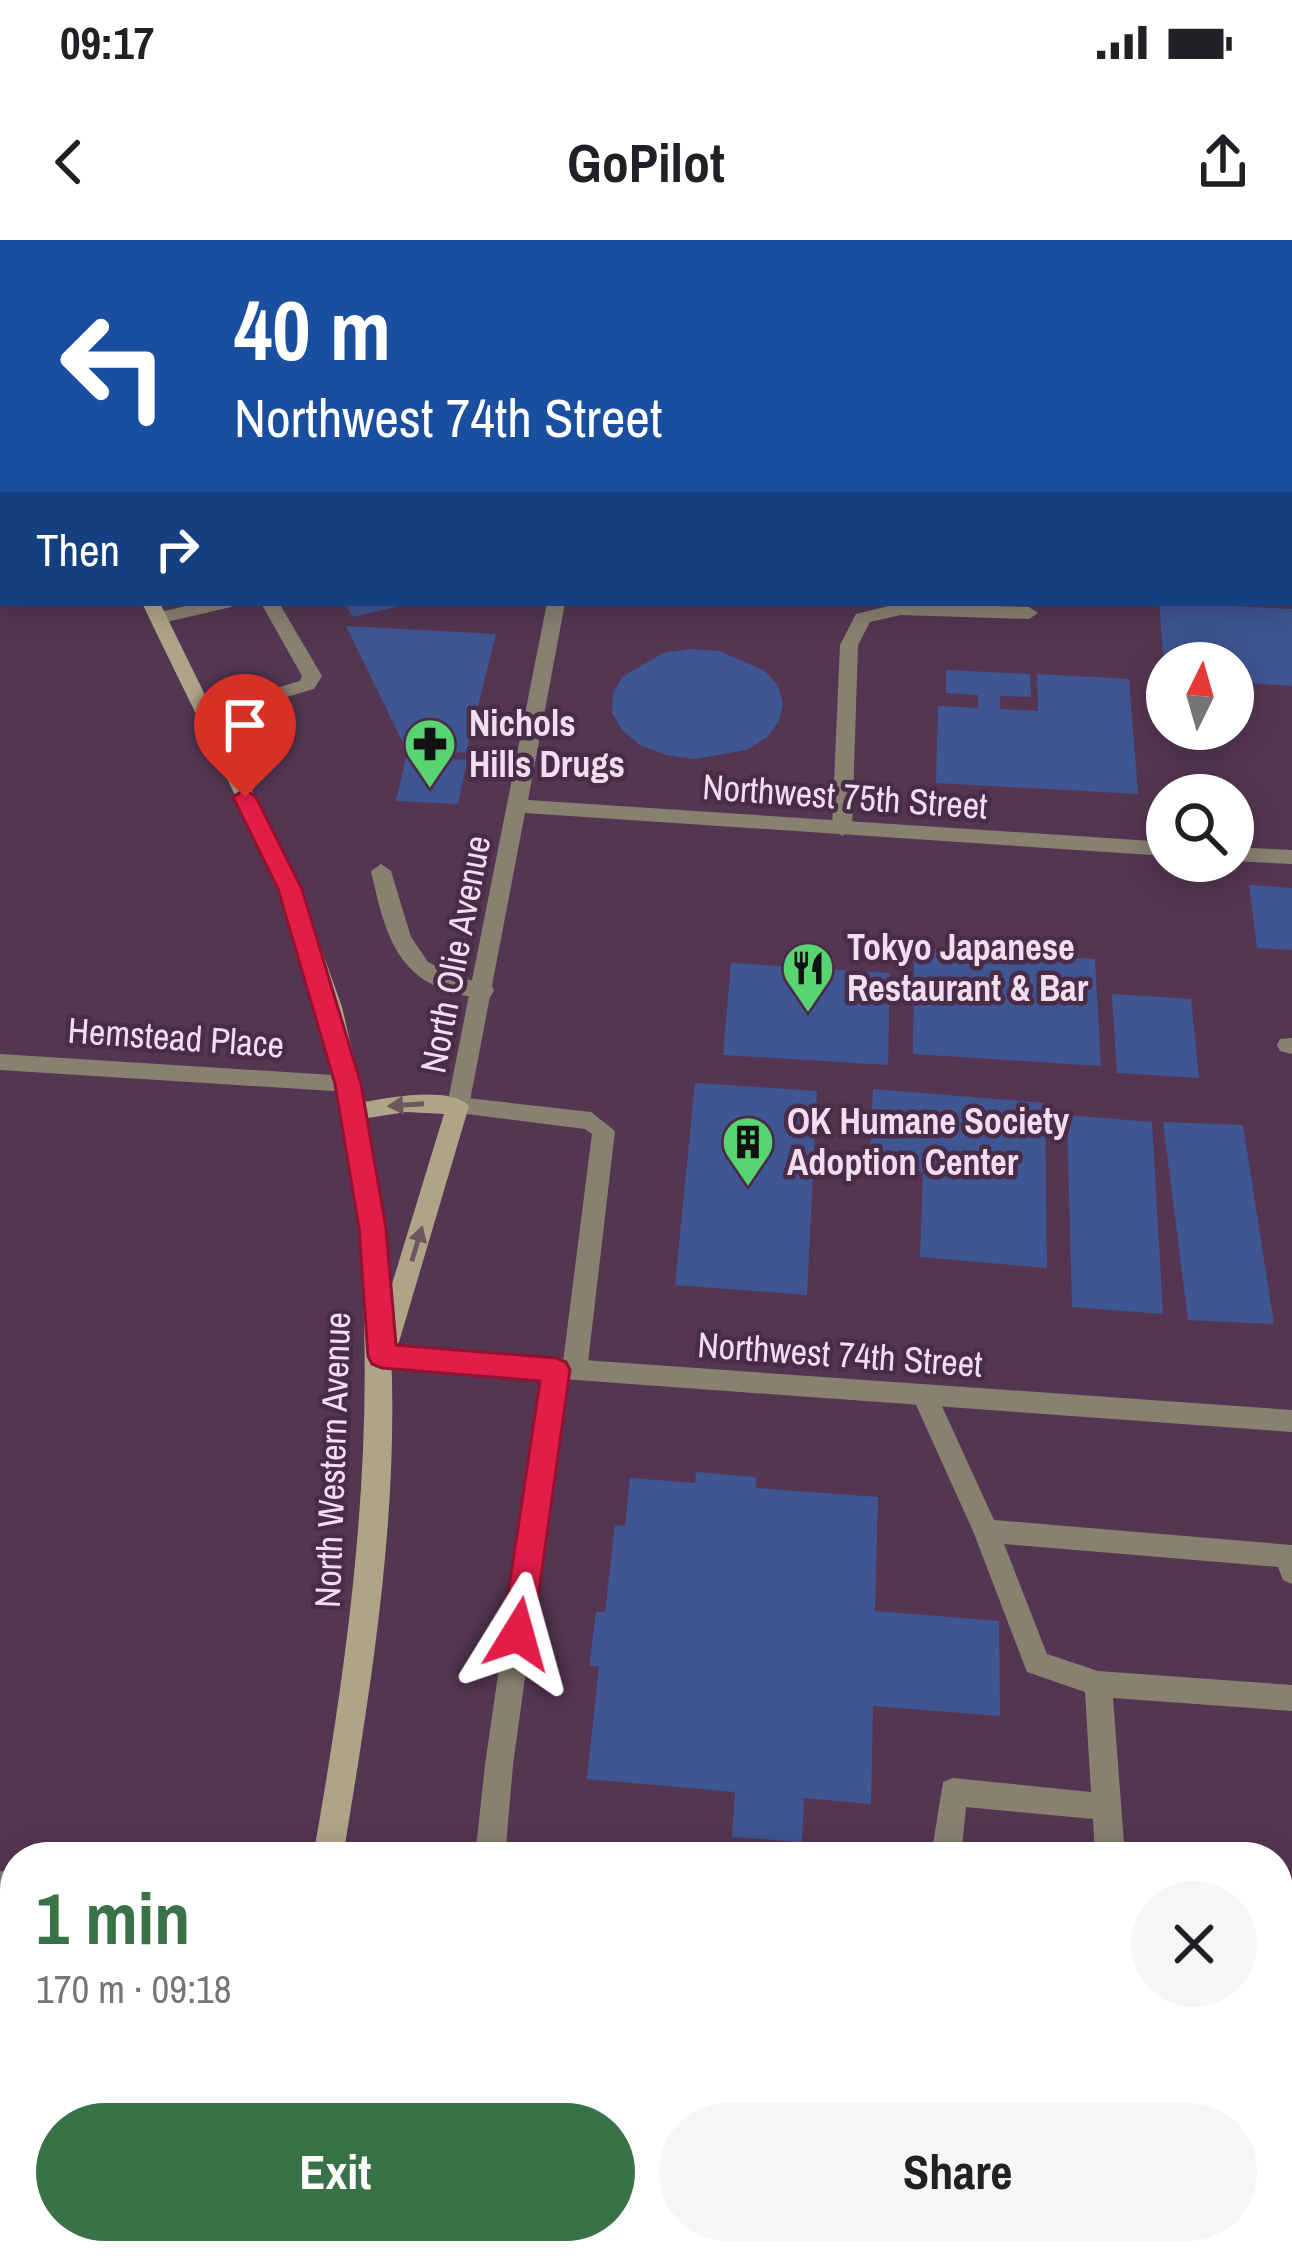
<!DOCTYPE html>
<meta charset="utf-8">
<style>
:root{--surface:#fff;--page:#f6f6f6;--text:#202124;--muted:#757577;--accent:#397246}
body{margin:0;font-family:"Archivo Narrow",sans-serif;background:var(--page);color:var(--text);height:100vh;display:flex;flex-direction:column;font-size:45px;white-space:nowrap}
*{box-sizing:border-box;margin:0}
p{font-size:39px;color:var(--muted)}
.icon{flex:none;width:66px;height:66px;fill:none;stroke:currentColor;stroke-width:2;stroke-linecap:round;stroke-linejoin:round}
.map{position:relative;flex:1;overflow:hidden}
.panel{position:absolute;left:0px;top:1602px;width:1293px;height:423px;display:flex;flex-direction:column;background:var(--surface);border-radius:48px 48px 0 0;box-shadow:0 6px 30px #0003}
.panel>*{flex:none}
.guide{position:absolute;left:0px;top:0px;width:1293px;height:366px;box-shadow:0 6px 30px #0003;background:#1a4fa0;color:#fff;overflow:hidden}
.needle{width:78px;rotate:5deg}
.fabs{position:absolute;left:1146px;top:402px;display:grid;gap:24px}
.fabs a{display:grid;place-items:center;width:108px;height:108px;border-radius:50%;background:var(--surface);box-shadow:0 6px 30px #0003;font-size:60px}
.pin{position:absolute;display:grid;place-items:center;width:102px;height:102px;color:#fff;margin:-123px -51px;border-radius:50% 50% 50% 0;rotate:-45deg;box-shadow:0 0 12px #0007}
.pin .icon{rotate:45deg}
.me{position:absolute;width:132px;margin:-66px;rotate:8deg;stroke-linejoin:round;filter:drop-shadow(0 0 9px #0008)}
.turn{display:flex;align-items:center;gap:42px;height:252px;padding:0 36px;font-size:54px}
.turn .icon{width:156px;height:156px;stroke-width:2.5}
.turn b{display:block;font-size:84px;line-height:102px}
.then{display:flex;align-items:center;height:114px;padding:0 36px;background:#0003;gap:24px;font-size:45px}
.round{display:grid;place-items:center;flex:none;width:126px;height:126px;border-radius:63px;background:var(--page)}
.headline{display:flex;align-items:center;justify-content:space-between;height:204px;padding:0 36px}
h1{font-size:72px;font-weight:700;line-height:90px;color:var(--accent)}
.button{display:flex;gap:24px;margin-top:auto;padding:24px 36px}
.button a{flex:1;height:138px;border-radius:72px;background:var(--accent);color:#fff;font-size:48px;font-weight:700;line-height:138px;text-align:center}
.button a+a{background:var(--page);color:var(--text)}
.status{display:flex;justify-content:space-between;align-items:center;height:84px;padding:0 60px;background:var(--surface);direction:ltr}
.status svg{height:33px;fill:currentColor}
header{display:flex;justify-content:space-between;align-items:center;height:156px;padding:0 36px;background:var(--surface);font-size:54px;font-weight:700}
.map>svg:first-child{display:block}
</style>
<div class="status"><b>09:17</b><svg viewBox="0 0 49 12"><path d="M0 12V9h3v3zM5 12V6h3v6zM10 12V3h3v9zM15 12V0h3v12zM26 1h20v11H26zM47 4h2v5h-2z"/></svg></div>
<header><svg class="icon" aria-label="back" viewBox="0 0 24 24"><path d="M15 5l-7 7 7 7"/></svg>GoPilot<svg class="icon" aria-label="share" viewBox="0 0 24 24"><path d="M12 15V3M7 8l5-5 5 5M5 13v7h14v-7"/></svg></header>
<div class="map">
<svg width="1292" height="2023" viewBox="0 0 1292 2023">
<rect width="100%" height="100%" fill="#543653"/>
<g fill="#405692">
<polygon points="345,363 403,363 403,365 353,377"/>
<polygon points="1159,363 1292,369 1292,446 1233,442 1233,423 1164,423"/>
<polygon points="346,386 496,394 466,513 406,509"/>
<polygon points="690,409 719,411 765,431 778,446 783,463 779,481 767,497 747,510 694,519 666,515 640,505 622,490 612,473 613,454 622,437 663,413"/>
<polygon points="946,430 1030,434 1031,457 1000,456 1000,469 1038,471 1037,434 1129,439 1138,554 936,543 938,466 978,468 978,455 946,453"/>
<polygon points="406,517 467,520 458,564 396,561"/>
<polygon points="1249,645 1292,648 1292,710 1257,708"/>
<polygon points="914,708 1095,719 1101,826 913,814"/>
<polygon points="731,723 890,733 888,825 723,815"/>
<polygon points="1112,754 1191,759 1199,838 1117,833"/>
<polygon points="695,843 817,851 807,1055 675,1045"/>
<polygon points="873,849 1045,863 1047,1028 920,1017 923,932 869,928"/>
<polygon points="1067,875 1152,882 1163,1074 1072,1067"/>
<polygon points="1163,882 1243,885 1274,1084 1188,1080"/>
<polygon points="696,1232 756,1237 756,1248 878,1257 875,1371 999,1381 1000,1476 873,1466 871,1564 804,1558 802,1602 732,1597 735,1552 587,1539 599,1426 589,1426 596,1372 605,1372 615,1285 625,1286 630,1238 695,1243"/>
</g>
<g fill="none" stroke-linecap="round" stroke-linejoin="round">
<g fill="#898170" fill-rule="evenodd">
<polygon points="89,0 105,0 106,3 90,3"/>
<polygon points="426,0 445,0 447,3 428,3"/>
<polygon points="199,363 233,363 231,367 158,384 149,378 151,374"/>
<polygon points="261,363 279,363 322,436 314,449 205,481 198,479 198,471 300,441 302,436"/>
<polygon points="901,363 1029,367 1038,373 1029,379 901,375 870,382 858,405 852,589 842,596 832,589 840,405 856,374"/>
<path d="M381 624 391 631 411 697 428 722 459 738 491 744 494 750 491 756C475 759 458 755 443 749 392 731 382 679 371 631Z"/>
<polygon points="1292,798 1292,814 1280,811 1277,805 1280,799"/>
<polygon points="458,857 591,872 615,891 587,1131 583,1138 566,1139 513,1525 505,1617 475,1617 485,1525 542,1130 546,1123 563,1122 592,894 585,889 450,872 447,866 450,860"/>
<polygon points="925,1145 934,1149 994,1280 1292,1305 1292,1344 1283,1340 1278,1327 1004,1304 1047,1414 1098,1431 1292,1445 1292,1471 1113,1458 1125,1617 1095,1617 1093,1579 966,1567 961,1617 931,1617 943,1542 953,1538 1091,1552 1085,1452 1027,1432 973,1291 912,1156 916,1149"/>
<rect x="904" y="2010" width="32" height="13"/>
</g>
<g fill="#898170" fill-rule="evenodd">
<polygon points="616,0 632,0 615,3"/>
<rect x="0" y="309" width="3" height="10"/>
<polygon points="547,363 565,363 528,560 1167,602 1167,616 525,573 469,866 466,872 450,872 447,866"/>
<polygon points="1233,607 1292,610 1292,624 1233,621"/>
<polygon points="0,814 348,836 359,844 348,852 0,830"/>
<polygon points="383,1106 1292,1170 1292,1192 383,1126 374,1123 371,1116 374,1109"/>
<polygon points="0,1631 15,1632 15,1660 0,1659"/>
<polygon points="383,2010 535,2010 543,2023 391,2023"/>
</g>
<g fill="#b0a488" fill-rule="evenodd">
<polygon points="0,33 3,34 3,55 0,54"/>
<path d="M142 363H160L300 649 342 767 364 862C390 857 451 846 469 866L399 1102 391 1111C399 1280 370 1451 343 1617H313C353 1392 382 1167 353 939 346 880 336 818 318 761 273 621 205 495 142 363ZM406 872 444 874 388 1057 386 1007 368 878Z"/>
<polygon points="240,2010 272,2010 270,2023 238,2023"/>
</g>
</g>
<defs><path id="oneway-solid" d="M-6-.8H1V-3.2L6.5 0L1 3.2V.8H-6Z" transform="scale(3)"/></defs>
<g fill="#6d565e">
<use href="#oneway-solid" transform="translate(406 865) rotate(176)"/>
<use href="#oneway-solid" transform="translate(417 1004) rotate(-73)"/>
</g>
<polygon fill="#e11d48" stroke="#92132f" stroke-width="3" points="245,549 256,557 302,649 361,844 386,988 396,1105 556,1118 566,1122 570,1130 533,1394 528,1404 518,1408 507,1404 502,1394 540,1141 382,1128 372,1124 368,1116 359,988 335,844 278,649 233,557"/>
<defs>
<g id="pharmacy-pin" transform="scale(2.7)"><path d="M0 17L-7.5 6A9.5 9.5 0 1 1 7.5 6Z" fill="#58d570" stroke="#492c48"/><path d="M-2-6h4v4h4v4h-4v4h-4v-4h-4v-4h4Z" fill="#111"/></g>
<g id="restaurant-pin" transform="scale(2.7)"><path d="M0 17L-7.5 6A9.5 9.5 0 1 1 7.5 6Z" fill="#58d570" stroke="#492c48"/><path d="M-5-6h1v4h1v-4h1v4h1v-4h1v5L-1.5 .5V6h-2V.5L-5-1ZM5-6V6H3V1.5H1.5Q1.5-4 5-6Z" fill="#111"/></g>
<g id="building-pin" transform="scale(2.7)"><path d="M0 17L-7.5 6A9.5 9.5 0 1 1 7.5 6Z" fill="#58d570" stroke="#492c48"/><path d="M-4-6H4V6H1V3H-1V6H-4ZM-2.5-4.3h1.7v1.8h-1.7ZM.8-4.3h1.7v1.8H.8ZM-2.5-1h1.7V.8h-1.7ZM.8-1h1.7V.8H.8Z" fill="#111"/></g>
</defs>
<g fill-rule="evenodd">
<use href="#pharmacy-pin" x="430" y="504"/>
<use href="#restaurant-pin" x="808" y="728"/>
<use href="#building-pin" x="748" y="902"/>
</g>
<g text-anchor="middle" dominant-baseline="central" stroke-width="9" stroke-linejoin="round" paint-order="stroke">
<g font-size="36" font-weight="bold" fill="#f1dff0" stroke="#492c48" text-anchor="start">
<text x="469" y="483">Nichols<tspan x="469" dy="41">Hills Drugs</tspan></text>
<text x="847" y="707">Tokyo Japanese<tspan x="847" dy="41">Restaurant &amp; Bar</tspan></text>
<text x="787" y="881">OK Humane Society<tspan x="787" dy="41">Adoption Center</tspan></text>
</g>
<g font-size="36" fill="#f1dff0" stroke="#492c48">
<text transform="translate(845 556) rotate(4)">Northwest 75th Street</text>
<text transform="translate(455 714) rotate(-79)">North Olie Avenue</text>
<text transform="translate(176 797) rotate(4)">Hemstead Place</text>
<text transform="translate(840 1114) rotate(4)">Northwest 74th Street</text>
<text transform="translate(332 1220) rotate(-88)">North Western Avenue</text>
</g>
</g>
</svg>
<div class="fabs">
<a><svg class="needle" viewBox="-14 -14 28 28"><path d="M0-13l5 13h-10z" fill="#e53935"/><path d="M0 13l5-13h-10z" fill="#757577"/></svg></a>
<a><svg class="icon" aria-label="search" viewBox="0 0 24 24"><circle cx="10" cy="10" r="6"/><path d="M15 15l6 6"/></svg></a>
</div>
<div class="pin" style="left:245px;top:557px;background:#d93025"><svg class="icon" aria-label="arrive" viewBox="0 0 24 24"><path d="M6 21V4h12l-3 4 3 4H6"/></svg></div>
<svg class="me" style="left:518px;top:1394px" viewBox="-20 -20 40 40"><path d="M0-17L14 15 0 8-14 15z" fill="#e11d48" stroke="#fff" stroke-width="4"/></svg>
<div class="guide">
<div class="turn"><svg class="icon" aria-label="left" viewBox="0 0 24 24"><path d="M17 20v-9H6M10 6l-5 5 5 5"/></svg><div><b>40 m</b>Northwest 74th Street</div></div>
<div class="then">Then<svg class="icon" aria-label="right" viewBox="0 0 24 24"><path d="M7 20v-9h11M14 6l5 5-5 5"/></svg></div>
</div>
<section class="panel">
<div class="headline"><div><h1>1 min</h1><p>170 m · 09:18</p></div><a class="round"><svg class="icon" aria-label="close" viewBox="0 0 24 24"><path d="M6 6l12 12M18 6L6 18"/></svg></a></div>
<div class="button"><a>Exit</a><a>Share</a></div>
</section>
</div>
